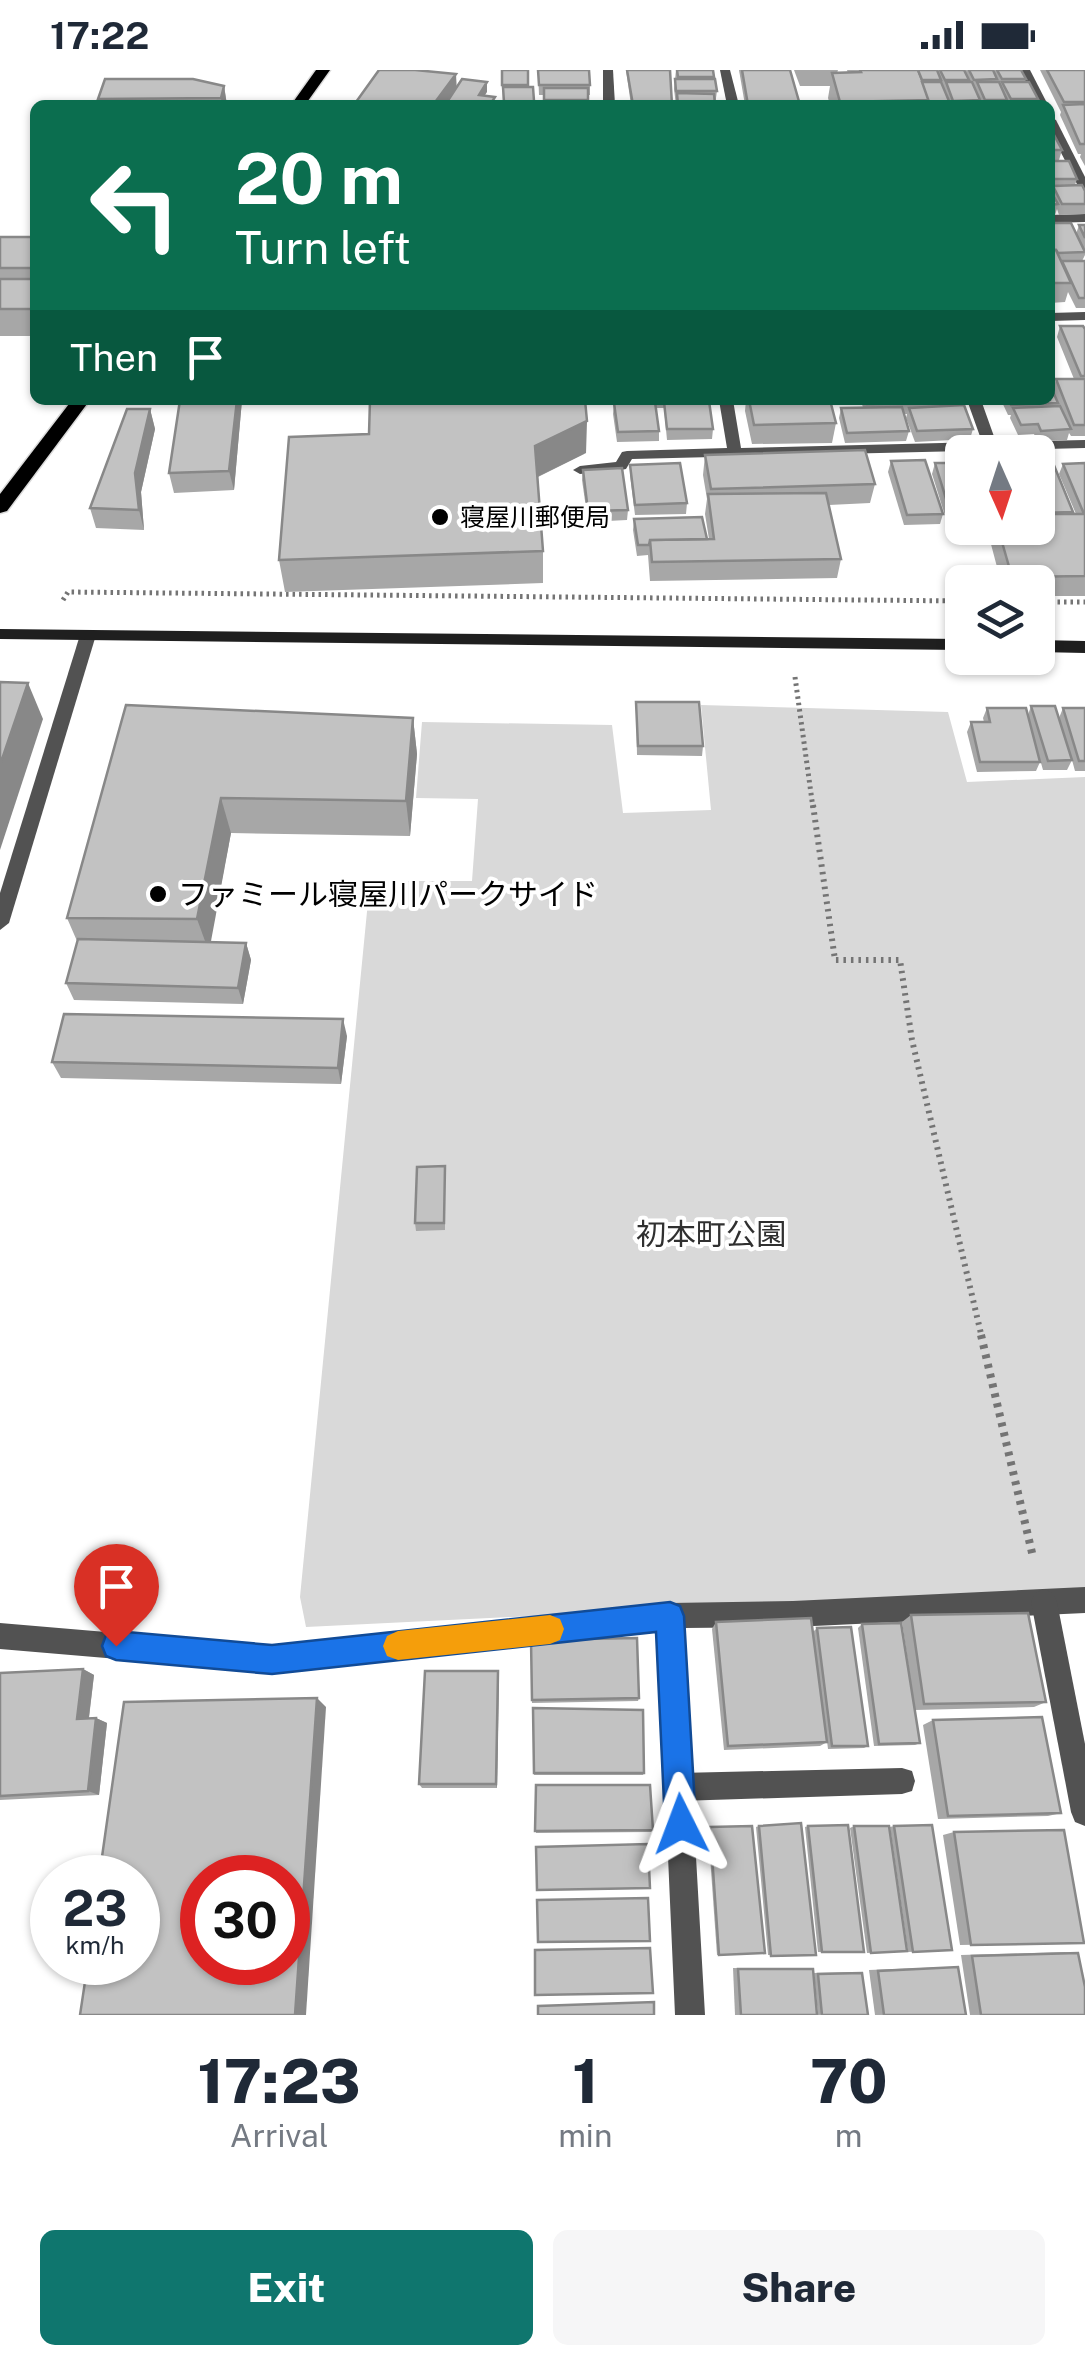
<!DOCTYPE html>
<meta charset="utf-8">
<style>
:root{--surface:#fff;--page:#f6f6f7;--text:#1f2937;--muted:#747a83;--accent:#0f766e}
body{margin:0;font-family:"Public Sans","Noto Sans JP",sans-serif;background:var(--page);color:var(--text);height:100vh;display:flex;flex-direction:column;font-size:38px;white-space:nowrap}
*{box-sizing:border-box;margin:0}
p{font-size:32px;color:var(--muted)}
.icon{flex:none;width:55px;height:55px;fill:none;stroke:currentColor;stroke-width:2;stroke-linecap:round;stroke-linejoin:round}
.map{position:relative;height:1945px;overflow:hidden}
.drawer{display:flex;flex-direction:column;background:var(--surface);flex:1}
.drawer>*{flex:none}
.hud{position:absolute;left:30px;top:30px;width:1025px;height:305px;border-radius:15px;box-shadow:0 2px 8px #0004;background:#0b6e4f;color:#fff;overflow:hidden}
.needle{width:65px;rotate:177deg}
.tools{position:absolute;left:945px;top:365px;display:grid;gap:20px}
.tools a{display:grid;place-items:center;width:110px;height:110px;border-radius:15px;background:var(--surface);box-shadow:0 2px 8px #0004;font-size:50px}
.speed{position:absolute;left:30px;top:1785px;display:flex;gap:20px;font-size:50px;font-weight:700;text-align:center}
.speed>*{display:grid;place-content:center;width:130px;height:130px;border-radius:50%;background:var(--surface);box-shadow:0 2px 8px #0004;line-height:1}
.speed small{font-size:25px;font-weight:400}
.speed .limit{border:15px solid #d22;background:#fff;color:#111}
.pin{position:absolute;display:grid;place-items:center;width:85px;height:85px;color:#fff;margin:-102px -42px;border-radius:50% 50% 50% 0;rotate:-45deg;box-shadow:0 0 10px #0007}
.pin .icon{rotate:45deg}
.me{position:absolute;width:110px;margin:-55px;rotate:357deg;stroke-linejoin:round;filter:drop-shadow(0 0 8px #0008)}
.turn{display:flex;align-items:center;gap:35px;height:210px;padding:0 40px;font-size:45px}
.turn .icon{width:130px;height:130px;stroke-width:2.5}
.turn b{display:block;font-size:70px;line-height:85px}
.then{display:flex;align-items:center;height:95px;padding:0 40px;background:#0003;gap:20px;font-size:38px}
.eta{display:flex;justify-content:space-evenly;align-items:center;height:170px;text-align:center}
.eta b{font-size:60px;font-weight:800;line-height:70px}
.action{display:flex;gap:20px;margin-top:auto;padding:20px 40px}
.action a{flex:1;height:115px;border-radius:15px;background:var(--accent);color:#fff;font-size:40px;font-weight:800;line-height:115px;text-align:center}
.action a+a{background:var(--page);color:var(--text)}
.status{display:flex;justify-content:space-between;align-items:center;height:70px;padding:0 50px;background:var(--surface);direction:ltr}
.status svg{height:28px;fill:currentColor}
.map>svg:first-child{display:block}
</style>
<div class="status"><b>17:22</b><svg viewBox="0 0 49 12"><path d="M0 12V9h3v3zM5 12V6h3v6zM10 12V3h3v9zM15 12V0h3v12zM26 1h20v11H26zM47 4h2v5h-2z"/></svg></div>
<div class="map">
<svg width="1085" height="1945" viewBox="0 0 1085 1945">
<rect width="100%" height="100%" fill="#fff"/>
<polygon fill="#d9d9d9" points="701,635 948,642 967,712 1085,707 1085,1519 306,1557 300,1527 370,811 472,811 478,729 416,728 422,652 612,655 623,743 711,740"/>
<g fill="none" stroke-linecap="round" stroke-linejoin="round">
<g stroke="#dbdbdb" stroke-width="3">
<g id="primary">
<polygon points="316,0 330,0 305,35 291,35"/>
<polygon points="72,330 90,330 7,441 0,443 0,424"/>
</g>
</g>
<g stroke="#747474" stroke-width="5" stroke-dasharray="2.5 4" stroke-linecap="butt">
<polyline points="63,530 68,522 962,531"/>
<polyline points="1038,532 1085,532"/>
<polyline points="795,607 813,738"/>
</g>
<polyline stroke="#747474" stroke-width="6" stroke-dasharray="2.5 5" stroke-linecap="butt" points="813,735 835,890 900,890 912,970 982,1268"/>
<polyline stroke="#747474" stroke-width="8" stroke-dasharray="4 6" stroke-linecap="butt" points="981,1265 1033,1487"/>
<g fill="#525252" fill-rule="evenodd">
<polygon points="1085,1517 1085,1543 793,1557 784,1553 780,1544 784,1535 793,1531"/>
<polygon points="902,1698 912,1701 915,1711 912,1721 902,1724 679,1731 669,1727 665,1717 669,1707 679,1703"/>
</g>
<g fill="#525252" fill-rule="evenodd">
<polygon points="603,0 613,0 615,35 603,35"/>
<polygon points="720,0 730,0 739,35 727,35"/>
<polygon points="1020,0 1030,0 1048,35 1036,35"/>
<polygon points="1050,47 1056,50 1085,107 1085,122 1079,118 1050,61"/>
<polygon points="1085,144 1085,152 1050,153 1050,145"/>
<polygon points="1085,242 1085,250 1050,251 1050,243"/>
<polygon points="719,330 733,330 741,378 982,372 967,330 981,330 996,372 1085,370 1085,378 632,389 626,399 621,400 580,404 573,400 580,396 616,392 622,382 627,381 727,378"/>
<polygon points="88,560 96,565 9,853 0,860 0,823 80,565"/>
<polygon points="1044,1519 1053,1523 1057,1532 1085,1674 1085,1756 1075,1752 1071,1742 1031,1532 1035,1523"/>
<polygon points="793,1531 802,1535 806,1544 802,1553 793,1557 683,1558 705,1945 675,1945 658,1560 272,1602 0,1579 0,1553 272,1576 670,1533"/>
</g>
<g fill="#1f1f1f" fill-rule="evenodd">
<polygon points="0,559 962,569 962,580 0,569"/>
<polygon points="1038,570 1085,571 1085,583 1038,582"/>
</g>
<use href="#primary" fill="#000" fill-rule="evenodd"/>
</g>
<g fill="#a7a7a7">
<polygon points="502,0 528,0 528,17 533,17 534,34 503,34"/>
<polygon points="538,0 590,15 590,25 588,25 588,35 544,35 544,25 539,25"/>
<polygon points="626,0 670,0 672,35 631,35"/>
<polygon points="676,0 713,0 717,21 715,35 676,35 674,19"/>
<polygon points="739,0 790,0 800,35 745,35"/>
<polygon points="794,0 838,0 837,3 848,3 847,0 1021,0 1026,9 1025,12 1038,29 1037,35 830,35 828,28 830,16 800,16"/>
<polygon points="1040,0 1085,0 1085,96 1080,87 1081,84 1078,84 1060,45 1061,42"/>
<polygon points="224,16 227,35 99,35 98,29"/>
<polygon points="1050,55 1052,59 1051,63 1062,80 1059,90 1050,90"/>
<polygon points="1050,91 1077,109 1075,115 1085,121 1085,144 1059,145 1057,139 1055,145 1050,145 1050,120 1052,123 1052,119 1050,119"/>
<polygon points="1050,153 1076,164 1079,155 1085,155 1085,185 1082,191 1085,191 1085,238 1076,238 1068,222 1065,232 1050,233"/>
<rect x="0" y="167" width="35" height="99"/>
<polygon points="1060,256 1085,259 1085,366 1071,366 1069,363 1067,370 1037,371 1034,364 1018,365 1010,348 1011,345 1008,345 1001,330 1050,330 1056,309 1074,309 1057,267"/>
<polygon points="180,330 242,330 234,420 174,423 169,403"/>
<polygon points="624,330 698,330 713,359 712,369 667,370 664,338 656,338 659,361 659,371 617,372 613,344 614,333 625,333"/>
<polygon points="746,330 830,330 836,353 832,373 752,374 745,341"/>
<polygon points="861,330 940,330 940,336 973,359 970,369 915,372 906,348 907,344 904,344 909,361 906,371 845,373 839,348 841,338 863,338"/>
<polygon points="150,339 155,359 141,422 144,460 96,458 90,438"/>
<polygon points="586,383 538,407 543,481 543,513 285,522 279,490"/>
<polygon points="705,385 875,414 870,433 829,435 841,489 837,508 650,511 648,485 637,486 633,460 634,449 709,469 705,444 707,429 703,405"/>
<polygon points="1038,388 1073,442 1073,444 1076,444 1059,404 1063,394 1085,393 1085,526 1038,526 1038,512 1001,512 988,463 990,458 1038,458"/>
<polygon points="891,391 943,444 940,454 904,455 888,402"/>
<polygon points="935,393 962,393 962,455 948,455 932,404"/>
<polygon points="630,395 687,433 686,444 635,445 630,405"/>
<polygon points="583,400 628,440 627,450 588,452 582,410"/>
<polygon points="636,632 703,676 702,686 637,685"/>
<polygon points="126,635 413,648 417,684 410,766 231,763 210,872 246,873 251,890 243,934 74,930 66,913 77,871 67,848"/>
<polygon points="1031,636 1059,648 1063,638 1085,638 1085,701 1075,701 1072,690 1067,700 1043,700 1032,661 1040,692 1036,701 977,702 967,662 971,652 984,652 983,648 987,638 1028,645"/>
<polygon points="347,966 341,1014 61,1008 52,992"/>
<polygon points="445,1096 445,1160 416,1161 415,1153"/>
<polygon points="911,1545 1046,1632 1034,1637 915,1640 902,1552"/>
<polygon points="716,1552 827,1672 820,1676 724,1680 712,1559"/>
<polygon points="862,1554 920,1673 915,1675 874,1676 858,1558"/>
<polygon points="817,1558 868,1676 864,1678 828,1679 813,1562"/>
<polygon points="531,1570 639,1628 638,1631 532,1633"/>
<polygon points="83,1599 94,1605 89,1648 96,1648 107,1653 99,1725 0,1730 0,1603"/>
<polygon points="498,1601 497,1718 422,1718 419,1714"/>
<polygon points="533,1638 644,1703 643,1705 534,1705"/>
<polygon points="933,1650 1061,1743 1048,1746 938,1749 923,1655"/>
<polygon points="536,1715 653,1760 651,1762 536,1763"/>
<polygon points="759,1756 816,1885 768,1885 756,1757"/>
<polygon points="808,1756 864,1882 818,1882 805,1757"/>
<polygon points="854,1756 907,1881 867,1883 850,1758"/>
<polygon points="894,1756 952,1880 908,1882 890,1757"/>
<polygon points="710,1757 765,1883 717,1885 708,1758"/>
<polygon points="954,1762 1084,1873 960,1875 943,1765"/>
<polygon points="1064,1882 1078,1883 1085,1945 970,1945 961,1885"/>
<polygon points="947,1897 958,1897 966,1945 875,1945 869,1900"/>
<polygon points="733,1898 813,1899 817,1945 735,1945"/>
<polygon points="858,1902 868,1945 818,1945 814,1903"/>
</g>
<g fill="#888">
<polygon points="456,4 457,23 448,35 433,35"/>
<polygon points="487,12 487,22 479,35 479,25"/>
<polygon points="224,16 227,35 222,35 221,28"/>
<polygon points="236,330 242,330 234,420 229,401"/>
<polygon points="150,339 155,359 141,422 144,460 139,440 135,403"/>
<polygon points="587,351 586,383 535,408 535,376"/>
<polygon points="28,613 43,649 0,780 0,695"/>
<polygon points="413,648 417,684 410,766 406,731"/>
<polygon points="221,728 231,763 209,882 197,849"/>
<polygon points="246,873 251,890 243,934 238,918"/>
<polygon points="343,949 347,966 341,1014 338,998"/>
<polygon points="83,1599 94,1605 88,1654 77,1649"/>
<polygon points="498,1601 499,1607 497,1718 496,1714"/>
<polygon points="317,1628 326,1637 306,1945 295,1945"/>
<polygon points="96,1648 107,1653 99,1725 88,1721"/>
</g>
<g fill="#c2c2c2" stroke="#888" stroke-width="2.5" fill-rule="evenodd">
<polygon points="379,0 415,0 456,4 433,35 380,35 356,32"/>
<rect x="502" y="0" width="26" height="15"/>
<polygon points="538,0 589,0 590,15 539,15"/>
<polygon points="627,0 670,0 672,35 633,35"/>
<polygon points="677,0 713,0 714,7 678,7"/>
<polygon points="742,0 790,0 800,35 748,35"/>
<polygon points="860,0 918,0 930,30 840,32 832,3 861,2"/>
<polygon points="918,0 937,0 941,10 922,10"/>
<polygon points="940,0 964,0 969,10 945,10"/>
<polygon points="969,0 993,0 997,9 974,10"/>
<polygon points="997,0 1021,0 1026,9 1002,9"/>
<polygon points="1047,0 1085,0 1085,32 1064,32"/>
<polygon points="105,9 193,9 224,16 221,28 98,29"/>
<polygon points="462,9 487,12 479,25 495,27 490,35 445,35"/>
<polygon points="675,9 715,9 717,21 676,21"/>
<polygon points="922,12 941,12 949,31 929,32"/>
<polygon points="946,12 972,12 980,30 953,31"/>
<polygon points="977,12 999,12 1007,30 985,30"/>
<polygon points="1002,12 1029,12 1038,29 1011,29"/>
<polygon points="503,17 533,17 534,31 504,32"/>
<rect x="544" y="18" width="44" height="12"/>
<polygon points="677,23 714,24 715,35 678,35"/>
<polygon points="1003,31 1005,35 934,35 933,33"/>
<polygon points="148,32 172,35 145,35"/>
<polygon points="353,32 380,35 351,35"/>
<polygon points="1085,34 1085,74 1080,74 1063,35"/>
<polygon points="1050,63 1053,63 1062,80 1050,80"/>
<polygon points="1050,91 1069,91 1077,109 1050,109"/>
<polygon points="1082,115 1085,121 1085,134 1062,134 1053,116"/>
<polygon points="1050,120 1058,134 1050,135"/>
<polygon points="1050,153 1071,153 1085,182 1058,183 1056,180 1050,180"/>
<polygon points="1079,155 1085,155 1085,168"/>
<rect x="0" y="167" width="35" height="31"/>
<polygon points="1050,180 1056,180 1071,213 1050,213"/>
<polygon points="1062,191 1085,191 1085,228 1079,228"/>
<rect x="0" y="209" width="35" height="30"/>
<polygon points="1060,256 1083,256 1085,259 1085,306 1081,306"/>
<polygon points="1056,309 1085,309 1085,355 1074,355"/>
<polygon points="1050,315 1058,333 1011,335 1009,330 1050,330"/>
<polygon points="180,330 237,330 229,401 169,403"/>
<polygon points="370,330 585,330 587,351 535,376 543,481 279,490 289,367 369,364"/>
<polygon points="749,330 830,330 836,353 754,355"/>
<polygon points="866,330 940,330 941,333 867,334"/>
<polygon points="709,331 713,359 667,359 664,332"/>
<polygon points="655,332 659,361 618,362 614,333"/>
<polygon points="964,335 973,359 917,361 909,338"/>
<polygon points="1060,336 1071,359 1041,361 1038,354 1021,355 1013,338"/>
<polygon points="902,337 909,361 847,363 841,338"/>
<polygon points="127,339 150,339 135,403 139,440 90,438"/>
<polygon points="865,380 875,414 711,419 705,385"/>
<polygon points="1038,388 1051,388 1073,442 1038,443"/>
<polygon points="925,390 943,444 907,445 891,391"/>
<polygon points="680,393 687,433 635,435 630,395"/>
<polygon points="935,393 962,393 962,444 951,445"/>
<polygon points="1085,393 1085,444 1084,444 1063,394"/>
<polygon points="622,398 628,440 588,441 583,400"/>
<polygon points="826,423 841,489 652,492 650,470 714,469 708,424"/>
<polygon points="1038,444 1085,444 1085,506 1012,507 998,458 1038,458"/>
<polygon points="702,447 707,469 650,470 649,475 638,475 634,449"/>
<polygon points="0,612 28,613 0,695"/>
<polygon points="636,632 699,632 703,676 638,676"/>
<polygon points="126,635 413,648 406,731 221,728 197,849 67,848"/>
<polygon points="1031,636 1055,636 1072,690 1048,691"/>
<polygon points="987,638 1026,638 1040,692 980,692 971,652 990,652"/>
<polygon points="1063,638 1085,638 1085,691 1079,691"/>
<polygon points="78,869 246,873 238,918 66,913"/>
<polygon points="64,944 343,949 338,998 52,992"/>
<polygon points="445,1096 444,1153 415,1153 417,1097"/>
<polygon points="1028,1543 1046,1632 924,1634 911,1545"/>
<polygon points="811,1548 827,1672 728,1676 716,1552"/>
<polygon points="901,1553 920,1673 879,1674 862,1554"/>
<polygon points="851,1557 868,1676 832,1676 817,1558"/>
<polygon points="637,1568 639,1628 532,1630 531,1570"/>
<polygon points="83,1599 77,1649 96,1648 88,1721 0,1726 0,1603"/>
<polygon points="425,1601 498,1601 496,1714 419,1714"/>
<path d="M317 1628 295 1945H80L88 1892H138V1808H99L124 1632ZM202 1808H288V1892H202Z"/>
<polygon points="533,1638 643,1640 644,1703 534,1703"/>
<polygon points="1042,1647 1061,1743 948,1746 933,1650"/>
<polygon points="536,1715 650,1715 653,1760 535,1761"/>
<polygon points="801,1753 816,1885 771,1886 759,1756"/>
<polygon points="848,1755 864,1882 822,1882 808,1756"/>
<polygon points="932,1755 952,1880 913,1882 894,1756"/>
<polygon points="752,1756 765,1883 719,1885 710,1757"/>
<polygon points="854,1756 889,1756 907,1881 871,1883"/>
<polygon points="1064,1760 1084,1873 971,1875 954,1762"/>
<polygon points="648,1774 650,1818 537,1820 536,1777"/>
<polygon points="648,1828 650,1871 538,1872 537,1830"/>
<polygon points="650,1878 653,1923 535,1925 535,1880"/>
<polygon points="1078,1883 1085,1917 1085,1945 981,1945 972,1886"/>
<polygon points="958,1897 966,1945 884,1945 878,1901"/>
<polygon points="738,1899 813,1899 817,1945 741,1945"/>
<polygon points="862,1903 868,1945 822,1945 818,1904"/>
<polygon points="654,1932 654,1945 538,1945 538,1936"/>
</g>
<polygon fill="#1a73e8" stroke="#114b97" stroke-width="2.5" points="670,1532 680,1536 684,1546 696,1754 692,1766 681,1770 670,1766 665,1754 656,1562 272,1604 116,1590 106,1586 102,1576 106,1565 116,1561 272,1575"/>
<polygon fill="#f59e0b" points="550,1545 560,1549 564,1559 560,1570 550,1574 398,1590 387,1586 383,1576 387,1566 398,1561"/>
<g fill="#000" stroke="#fff" stroke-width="4">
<circle cx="440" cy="447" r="10"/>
<circle cx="158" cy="824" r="10"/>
</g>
<g text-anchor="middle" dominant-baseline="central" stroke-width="8" stroke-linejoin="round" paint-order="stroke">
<g font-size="25" fill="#000" stroke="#fff" text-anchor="start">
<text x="460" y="447">寝屋川郵便局</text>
</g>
<g font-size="30" fill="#000" stroke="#fff" text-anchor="start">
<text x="178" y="824">ファミール寝屋川パークサイド</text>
</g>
<g font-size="30" fill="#303030" stroke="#fff">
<text x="711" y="1164">初本町公園</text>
</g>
</g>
</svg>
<div class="tools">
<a><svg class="needle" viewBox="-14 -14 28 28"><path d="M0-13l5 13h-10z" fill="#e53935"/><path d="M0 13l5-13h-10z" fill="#747a83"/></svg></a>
<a><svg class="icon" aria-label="layers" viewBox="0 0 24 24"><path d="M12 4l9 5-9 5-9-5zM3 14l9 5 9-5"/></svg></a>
</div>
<div class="speed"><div>23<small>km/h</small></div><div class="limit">30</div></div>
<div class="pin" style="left:116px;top:1576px;background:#d93025"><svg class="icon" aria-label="arrive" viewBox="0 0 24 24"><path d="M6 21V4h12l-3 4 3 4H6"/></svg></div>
<svg class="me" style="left:681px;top:1754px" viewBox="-20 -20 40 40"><path d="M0-17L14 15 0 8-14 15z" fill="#1a73e8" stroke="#fff" stroke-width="4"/></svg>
<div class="hud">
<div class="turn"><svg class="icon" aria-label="left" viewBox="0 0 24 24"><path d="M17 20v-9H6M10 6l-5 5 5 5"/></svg><div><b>20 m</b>Turn left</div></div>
<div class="then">Then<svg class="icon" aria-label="arrive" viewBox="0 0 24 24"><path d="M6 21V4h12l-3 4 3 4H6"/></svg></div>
</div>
</div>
<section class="drawer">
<div class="eta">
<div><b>17:23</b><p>Arrival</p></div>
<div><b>1</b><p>min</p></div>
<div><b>70</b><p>m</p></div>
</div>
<div class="action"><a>Exit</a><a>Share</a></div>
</section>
